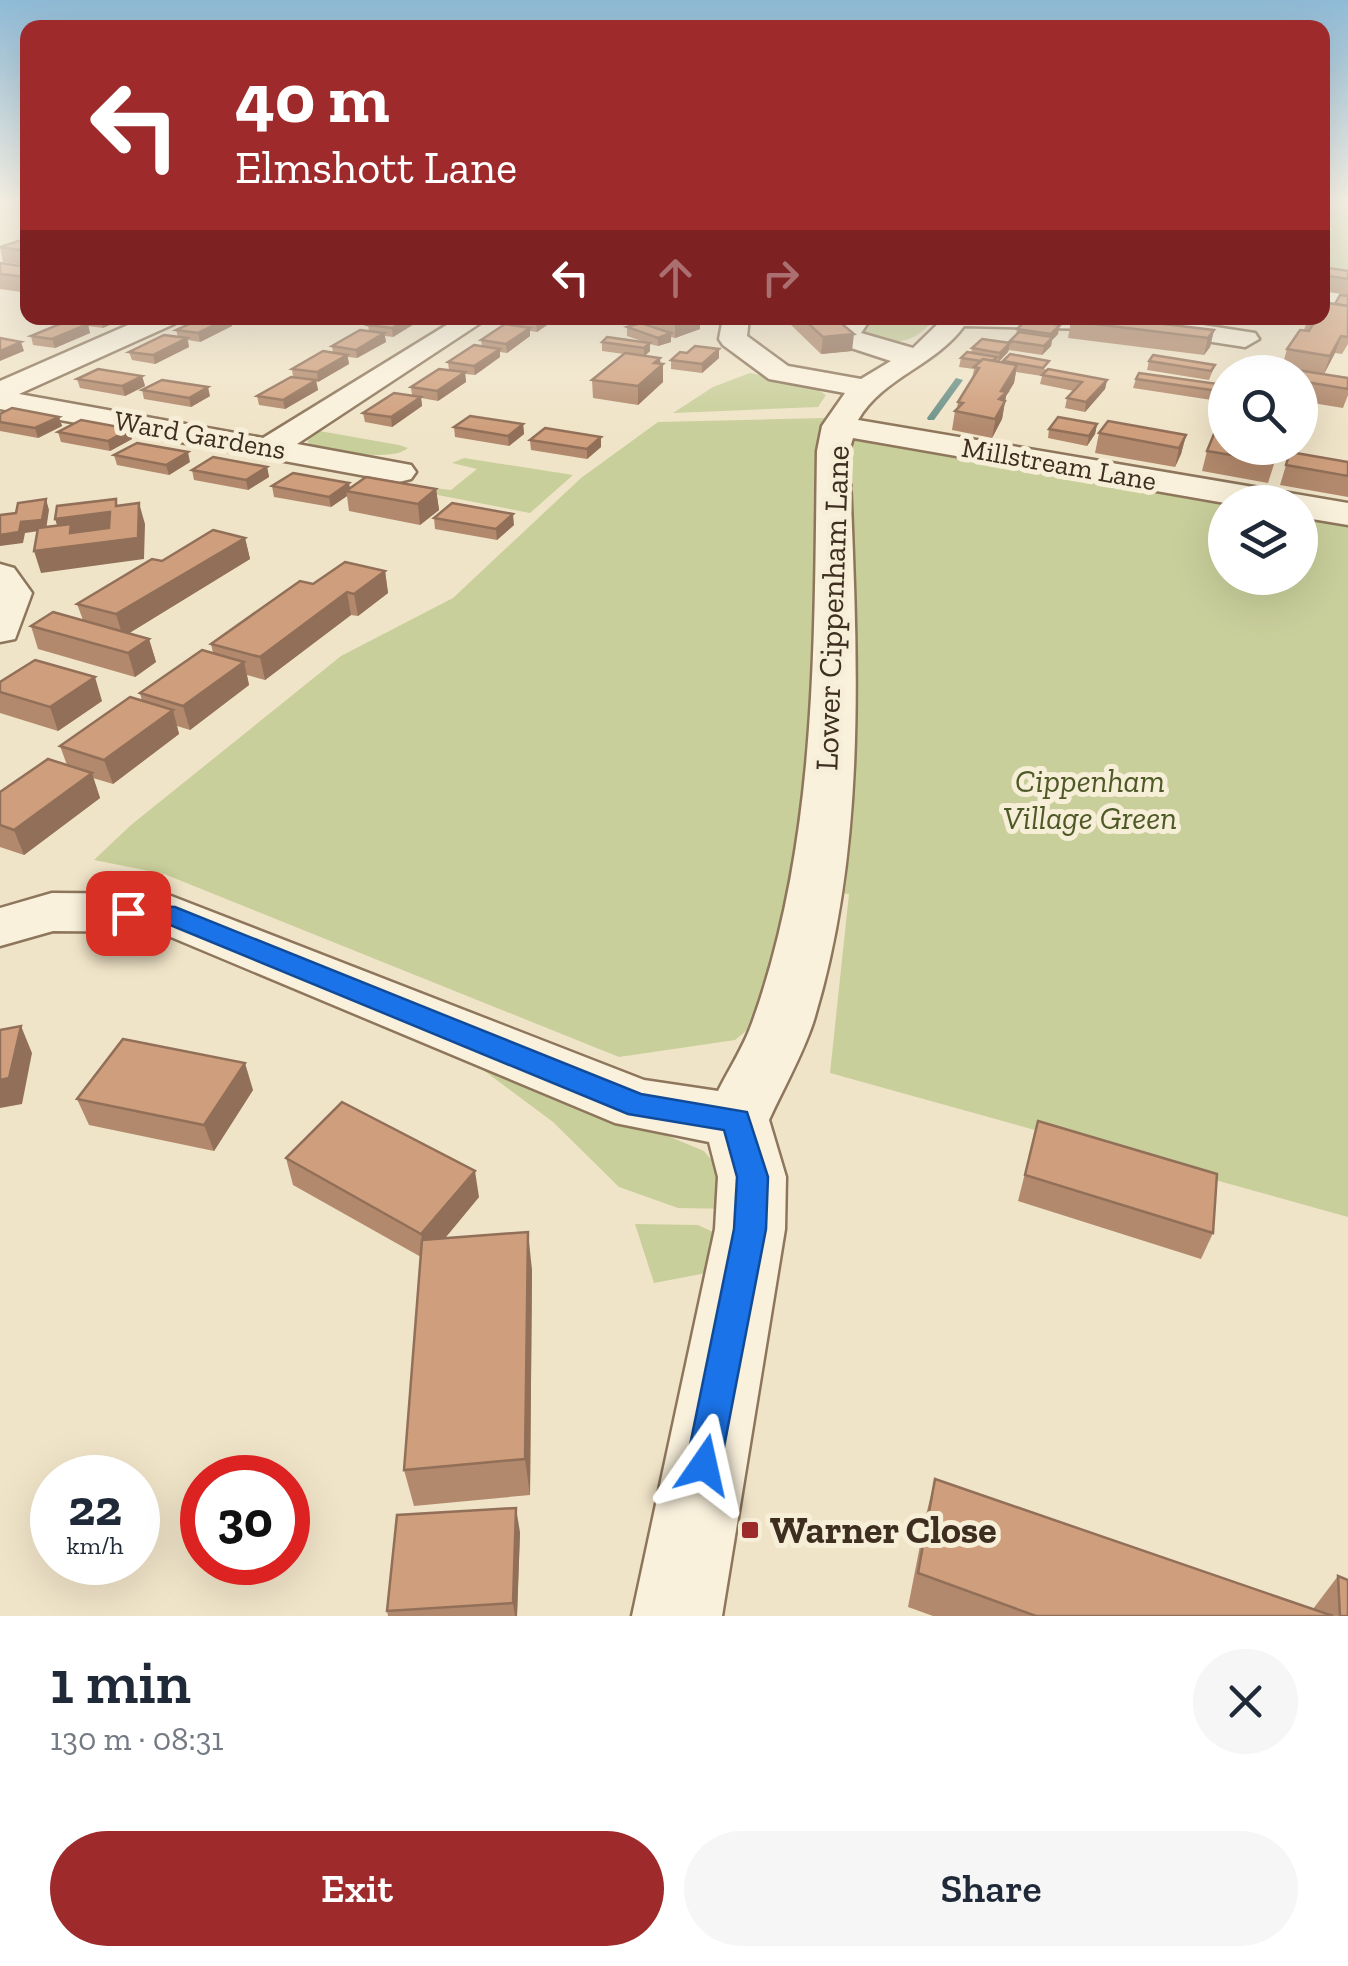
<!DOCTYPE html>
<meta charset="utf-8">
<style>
:root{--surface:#fff;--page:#f6f6f7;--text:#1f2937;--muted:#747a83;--accent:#9e2a2b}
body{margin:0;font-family:"Zilla Slab",serif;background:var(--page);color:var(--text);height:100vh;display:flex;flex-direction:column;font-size:38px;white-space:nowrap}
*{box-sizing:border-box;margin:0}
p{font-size:32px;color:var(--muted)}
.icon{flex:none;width:55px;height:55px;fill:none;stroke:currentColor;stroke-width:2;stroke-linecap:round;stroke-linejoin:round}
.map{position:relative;height:1616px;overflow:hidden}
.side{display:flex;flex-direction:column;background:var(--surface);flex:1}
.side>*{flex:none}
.banner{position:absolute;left:20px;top:20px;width:1310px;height:305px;border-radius:20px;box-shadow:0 10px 40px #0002;background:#9e2a2b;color:#fff;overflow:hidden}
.fabs{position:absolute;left:1208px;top:355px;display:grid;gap:20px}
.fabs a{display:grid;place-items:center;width:110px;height:110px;border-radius:50%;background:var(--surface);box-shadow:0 10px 40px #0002;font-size:50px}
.speed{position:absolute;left:30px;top:1455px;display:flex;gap:20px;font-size:50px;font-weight:700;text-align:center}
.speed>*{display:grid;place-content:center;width:130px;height:130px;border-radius:50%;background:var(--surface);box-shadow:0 10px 40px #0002;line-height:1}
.speed small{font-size:25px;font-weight:400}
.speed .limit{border:15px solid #d22;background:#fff;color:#111}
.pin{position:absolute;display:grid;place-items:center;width:85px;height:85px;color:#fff;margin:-42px;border-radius:20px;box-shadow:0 5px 15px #0006}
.me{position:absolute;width:110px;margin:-55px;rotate:11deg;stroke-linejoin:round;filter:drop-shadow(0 0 8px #0008)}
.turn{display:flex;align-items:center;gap:35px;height:210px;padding:0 50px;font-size:45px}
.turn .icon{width:130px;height:130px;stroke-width:2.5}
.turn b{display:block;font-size:70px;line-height:85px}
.lanes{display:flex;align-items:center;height:95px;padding:0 50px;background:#0003;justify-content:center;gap:50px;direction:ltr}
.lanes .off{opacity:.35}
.round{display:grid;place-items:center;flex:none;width:105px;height:105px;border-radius:52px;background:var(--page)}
.summary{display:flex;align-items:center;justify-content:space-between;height:170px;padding:0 50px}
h1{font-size:60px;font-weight:600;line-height:75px}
.cta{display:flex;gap:20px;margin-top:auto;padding:20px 50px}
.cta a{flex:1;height:115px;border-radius:60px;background:var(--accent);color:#fff;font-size:40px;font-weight:600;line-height:115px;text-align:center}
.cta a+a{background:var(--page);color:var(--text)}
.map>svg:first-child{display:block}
</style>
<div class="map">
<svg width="1348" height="1616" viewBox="0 0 1348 1616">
<rect width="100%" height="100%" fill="#f0e4c8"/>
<g fill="#c9cf9b">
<polygon points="1323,202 1348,202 1348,272 1323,269"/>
<path d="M873 318H935C911 348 892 344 858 334L860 325Z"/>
<polygon points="750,373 811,385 826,395 818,407 673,413 713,387"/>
<polygon points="823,418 887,435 1225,502 1225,578 1300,578 1300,513 1348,521 1348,1217 830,1073 849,894 793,889 757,1022 735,1040 619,1057 164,874 94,860 131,825 341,656 453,598 581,478 658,422"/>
<path d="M314 430 399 445 408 448C391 463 331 450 309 444L306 436Z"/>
<polygon points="464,458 573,475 530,513 417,491 416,486 451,490 477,469 452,463"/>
<polygon points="443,1043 704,1151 735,1188 733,1209 678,1208 619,1187 553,1122 482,1069 436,1049"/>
<polygon points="635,1224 698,1225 726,1238 717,1271 654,1283"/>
</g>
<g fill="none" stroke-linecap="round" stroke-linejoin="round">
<polygon fill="#6f938a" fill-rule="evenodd" points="956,378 963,380 934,420 928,420 927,418"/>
<g stroke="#8d765c" stroke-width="5">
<g id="minor">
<polygon points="1322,289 1344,293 1347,298 1335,305 1322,304"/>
<polygon points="144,318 178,318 174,324 19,394 263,438 458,318 488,318 297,444 411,465 416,472 411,479 399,482 0,409 0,381"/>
<path d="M723 318H749L747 336 788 366 861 379 891 361 839 344 833 329 843 318H871L861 333 913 348 944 318H1157L1255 333 1259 339 1245 347 1135 330 964 326C935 366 883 377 858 420L1348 503V525L1300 517V502L1225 503 853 438 849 451C856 641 870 839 813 1023 802 1056 783 1089 769 1120L786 1177 785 1229 722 1616H632L715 1229 718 1177 709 1142 615 1123 159 932 53 931 0 946V908L52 893 166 894 644 1080 718 1091C729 1069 744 1046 752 1023 818 840 814 642 817 451L822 426 845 393 769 379 723 345 719 339Z"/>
<polygon points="0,564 14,568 32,593 15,639 0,642"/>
</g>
</g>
<use href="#minor" fill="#faf1dc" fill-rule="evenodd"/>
</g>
<g fill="#b2896c">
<polygon points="28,238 28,264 23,265 3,262 0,247"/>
<polygon points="0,263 28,267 28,293 0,289"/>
<polygon points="1322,267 1348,271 1348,295 1322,291"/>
<polygon points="1348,296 1348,344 1342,354 1335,353 1324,374 1348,378 1348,395 1343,408 1300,401 1300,372 1282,367 1287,349 1304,330 1308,318"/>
<polygon points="80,318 125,318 103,328 88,326 90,333 55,348 33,345 31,336 81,323"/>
<polygon points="202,318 250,318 241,322 231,321 232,326 200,342 188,340 189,347 155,364 132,360 129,352 178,337 176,330"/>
<polygon points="381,318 419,318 419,321 393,337 385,336 386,342 357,358 348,357 349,364 318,382 316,381 318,390 285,409 259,405 257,396 293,377 292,369 333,353 332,346 369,331 368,325"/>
<polygon points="516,318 557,318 537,332 530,331 530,336 507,353 500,352 500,357 475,375 465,374 466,382 438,401 421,398 422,406 392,427 365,422 363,413 412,395 411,387 449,370 448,362 482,346 481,340 513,325 512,320"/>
<polygon points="653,318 716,318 700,322 700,329 675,338 671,337 671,342 658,346 650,344 650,351 645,356 660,358 663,382 638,405 593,398 592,380 624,354 602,351 602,342 645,342 627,336 627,327 653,327"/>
<polygon points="787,318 835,318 852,351 821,354 787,321"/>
<polygon points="1071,321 1214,330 1210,347 1204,355 1068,338"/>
<polygon points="1017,329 1058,334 1052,340 1051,346 1042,355 1009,350 1008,352 999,362 1003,362 1010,354 1047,370 1107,380 1105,389 1085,412 1065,408 1067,398 1074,391 1040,384 1042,376 1016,372 1014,383 1006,396 1002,419 992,438 952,430 955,411 957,408 958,402 972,379 974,369 959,367 961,358 971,353 972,348 1010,343 1016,335"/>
<polygon points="719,358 702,373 671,369 671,360"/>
<polygon points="1149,361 1215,365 1209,380 1147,370"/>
<polygon points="142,376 145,386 125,396 80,388 77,379"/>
<polygon points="1136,379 1225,385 1225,402 1133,388"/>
<polygon points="142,390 210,396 191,407 144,399"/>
<polygon points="0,414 59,417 62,426 38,438 0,431"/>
<polygon points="523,424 524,434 509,446 455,437 454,427"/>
<polygon points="1097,424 1095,434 1087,446 1048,438 1049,429"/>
<polygon points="130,429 132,439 110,451 61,442 58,432"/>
<polygon points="1099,433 1186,435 1181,454 1175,467 1095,453"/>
<polygon points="530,440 601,447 587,459 531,450"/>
<polygon points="1279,448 1268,483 1202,471 1207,451"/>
<polygon points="1290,452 1348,462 1348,497 1280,485"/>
<polygon points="114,455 190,462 169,475 117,465"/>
<polygon points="267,467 269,477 248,490 194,480 192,470"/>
<polygon points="349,483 350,488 436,489 439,510 420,525 349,511 347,496 331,507 274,497 272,486"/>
<polygon points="434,518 514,525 497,540 435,529"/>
<polygon points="245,538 250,559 129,633 149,639 156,662 135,677 38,649 31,626 83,620 77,604 162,561"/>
<polygon points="385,571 388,593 358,616 351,615 265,680 247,675 249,685 190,730 177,726 179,734 113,784 93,778 100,798 24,855 0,847 0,792 67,765 60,746 142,701 140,693 213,653 211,644 313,584"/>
<polygon points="0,682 102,701 58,731 0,713"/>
<polygon points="253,1090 214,1151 89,1125 77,1099"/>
<polygon points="1038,1121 1213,1233 1201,1259 1018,1201"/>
<polygon points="286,1158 479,1197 445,1238 532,1270 530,1495 414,1506 404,1470 421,1257 293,1185"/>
<polygon points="935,1479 1313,1609 1338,1576 1348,1616 933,1616 908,1607 926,1515"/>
<polygon points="520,1532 517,1616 388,1616 387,1611"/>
</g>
<g fill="#916f58">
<polygon points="28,247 28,264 23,265 19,250"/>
<polygon points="104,318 125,318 103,328 100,319"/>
<polygon points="230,318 232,326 200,342 198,333"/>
<polygon points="410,318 419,318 419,321 393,337 392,328"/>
<polygon points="544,318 557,318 537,332 536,323"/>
<polygon points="685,318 716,318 700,322 700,329 675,338 675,321"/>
<polygon points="88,324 90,333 55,348 52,339"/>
<polygon points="1060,325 1058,334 1052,340 1051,346 1042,355 1044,346 1050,340 1051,334"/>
<polygon points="530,328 530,336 507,353 506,344"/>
<polygon points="1214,330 1210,347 1204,355 1208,338"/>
<polygon points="384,333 386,342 357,358 356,350"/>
<polygon points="671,333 671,342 658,346 658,338"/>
<polygon points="854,334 852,351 821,354 823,337"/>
<polygon points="1341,336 1335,353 1324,374 1330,356"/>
<polygon points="187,338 189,347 155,364 153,355"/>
<polygon points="21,342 24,351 0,361 0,351"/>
<polygon points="650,343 650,351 644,356 644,348"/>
<polygon points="1010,343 1008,352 998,362 1000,353"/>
<polygon points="500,349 500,357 475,375 474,366"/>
<polygon points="719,349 719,358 702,373 702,364"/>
<polygon points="347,355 349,364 318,382 317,372"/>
<polygon points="660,358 660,367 663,364 663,382 638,405 638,386 654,363"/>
<polygon points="1017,365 1014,383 1006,396 1002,419 992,438 1001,391"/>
<polygon points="465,372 466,382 438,401 437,391"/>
<polygon points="142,376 145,386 125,396 122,386"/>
<polygon points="316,380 318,390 285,409 283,400"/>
<polygon points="1107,380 1105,389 1085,412 1086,402"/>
<polygon points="208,387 210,396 191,407 189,398"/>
<polygon points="421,397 422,406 392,427 391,417"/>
<polygon points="59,417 62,426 38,438 35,428"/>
<polygon points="523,424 524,434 509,446 508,436"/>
<polygon points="1097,424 1095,434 1087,446 1089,436"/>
<polygon points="130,429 132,439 110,451 108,441"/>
<polygon points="1186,435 1181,454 1175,467 1179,448"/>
<polygon points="601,437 601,447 587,459 587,449"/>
<polygon points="188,452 190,462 169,475 166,465"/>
<polygon points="267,467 269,477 248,490 246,480"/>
<polygon points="349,483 350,492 346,491 347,496 331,507 329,497"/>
<polygon points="436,489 439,510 420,525 418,504"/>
<polygon points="46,499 49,510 46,530 25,533 23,543 0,546 0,535 21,522"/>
<polygon points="139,503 145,524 144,559 41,573 34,551 62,540 55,519 110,512 116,533 138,538"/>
<polygon points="513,514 514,525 497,540 496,529"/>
<polygon points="245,538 250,559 123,637 116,614"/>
<polygon points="385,571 388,593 358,616 354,594"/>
<polygon points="347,592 351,615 265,680 260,657"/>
<polygon points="149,639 156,662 135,677 128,653"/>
<polygon points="244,662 249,685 190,730 183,706"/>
<polygon points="95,677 102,701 58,731 50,707"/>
<polygon points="173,710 179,734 113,784 104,760"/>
<polygon points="92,773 100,798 24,855 14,830"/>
<polygon points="21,1026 32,1053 22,1104 0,1108 0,1080"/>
<polygon points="245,1063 253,1090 214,1151 204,1125"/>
<polygon points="475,1171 479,1197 427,1260 421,1234"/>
<polygon points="528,1232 532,1270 530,1495 525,1459"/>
<polygon points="516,1508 520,1532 517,1616 515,1616 513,1603"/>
</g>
<g fill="#cf9f7d" stroke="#916f58" stroke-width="2.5">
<polygon points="28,238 28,247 19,250 0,247"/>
<polygon points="0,263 28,267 28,277 0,274"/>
<polygon points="1322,267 1348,271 1348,279 1322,275"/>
<polygon points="1340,295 1348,296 1348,306 1335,304"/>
<polygon points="1322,302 1348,306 1348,337 1341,336 1330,356 1287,349 1300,330 1309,331 1316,319 1308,318 1322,318"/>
<polygon points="202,318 230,318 198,333 176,330"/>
<polygon points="381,318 410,318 392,328 368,325"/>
<polygon points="516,318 544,318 536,323 512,320"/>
<polygon points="665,318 685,318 675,321"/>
<polygon points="802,318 835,318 854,334 823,337"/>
<polygon points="1074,318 1113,318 1214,330 1208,338 1071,321"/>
<polygon points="1026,320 1060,325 1051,334 1017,329"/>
<polygon points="67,321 88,324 52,339 31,336"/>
<polygon points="641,323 671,333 658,338 627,327"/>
<polygon points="505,324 530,328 506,344 481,340"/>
<polygon points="360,330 384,333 356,350 332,346"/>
<polygon points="1019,332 1053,337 1044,346 1010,341"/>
<polygon points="164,335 187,338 153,355 129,352"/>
<polygon points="607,337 650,343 644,348 602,342"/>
<polygon points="0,338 21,342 0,351"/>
<polygon points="982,339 1010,343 1000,353 972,348"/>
<polygon points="474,345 500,349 474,366 448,362"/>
<polygon points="695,346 719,349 702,364 671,360 680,352 687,353"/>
<polygon points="323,351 347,355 317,372 292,369"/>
<polygon points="967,352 997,357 993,361 983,359 981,361 961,358"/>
<polygon points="625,353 660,358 654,363 663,364 638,386 592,380"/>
<polygon points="1010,354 1049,361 1043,368 1003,361"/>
<polygon points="1153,355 1215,365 1211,371 1149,361"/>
<polygon points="983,359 1017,365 1001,391 1007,392 999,399 1005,401 995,419 955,411 963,403 958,402 979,368 974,367"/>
<polygon points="1259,364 1348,378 1348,389 1300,381 1300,372 1254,372"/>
<polygon points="98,369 142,376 122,386 77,379"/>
<polygon points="439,369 465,372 437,391 411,387"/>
<polygon points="1048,369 1107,380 1086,402 1067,398 1082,382 1042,375"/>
<polygon points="1139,373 1225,385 1225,392 1136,379"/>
<polygon points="291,377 316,380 283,400 257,396"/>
<polygon points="162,380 208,387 189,398 142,390"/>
<polygon points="394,393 421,397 391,417 363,413"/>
<polygon points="12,408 59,417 35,428 0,422 0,414"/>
<polygon points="470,416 523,424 508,436 454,427"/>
<polygon points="1058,417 1097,424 1089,436 1049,429"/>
<polygon points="81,420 130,429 108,441 58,432"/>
<polygon points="1108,421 1186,435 1179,448 1099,433"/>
<polygon points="545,428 601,437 587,449 530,440"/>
<polygon points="1214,434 1225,436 1225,448 1279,448 1274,462 1207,451"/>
<polygon points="137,443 188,452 166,465 114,455"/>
<polygon points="1290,452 1348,462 1348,476 1286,465"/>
<polygon points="213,457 267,467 246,480 192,470"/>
<polygon points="293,473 349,483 329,497 272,486"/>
<polygon points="366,477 436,489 418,504 346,491"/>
<polygon points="46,499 42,520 21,522 19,532 0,535 0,515 16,513 18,503"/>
<polygon points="116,499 116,506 139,503 138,538 34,551 38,528 71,524 70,533 109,528 110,512 55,519 57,506"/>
<polygon points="452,503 513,514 496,529 434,518"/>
<polygon points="213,530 245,538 116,614 77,604 152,559 162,561"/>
<polygon points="345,562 385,571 354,594 347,592 260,657 211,644 300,581 313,584"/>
<polygon points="53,612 149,639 128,653 31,626"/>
<polygon points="202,650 244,662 183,706 140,693"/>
<polygon points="35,660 95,677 50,707 0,692 0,682"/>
<polygon points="130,697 173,710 104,760 60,746"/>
<polygon points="48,759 92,773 14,830 0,825 0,792"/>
<polygon points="21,1026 9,1078 0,1080 0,1030"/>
<polygon points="123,1039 245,1063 204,1125 77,1099"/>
<polygon points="342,1102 475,1171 421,1234 286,1158"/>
<polygon points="1038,1121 1217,1174 1213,1233 1025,1175"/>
<polygon points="528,1232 525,1459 404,1470 422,1240"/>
<polygon points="935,1479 1333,1616 1036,1616 918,1573"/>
<polygon points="516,1508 513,1603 387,1611 397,1515"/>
<polygon points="1338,1576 1348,1580 1348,1616 1340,1616"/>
</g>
<linearGradient id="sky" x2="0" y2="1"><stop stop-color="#8fbad6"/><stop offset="0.47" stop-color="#f8f3e6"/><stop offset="1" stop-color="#f8f3e6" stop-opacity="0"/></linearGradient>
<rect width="1348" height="428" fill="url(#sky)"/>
<polygon fill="#1a73e8" stroke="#114b97" stroke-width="2.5" points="128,904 175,907 641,1094 747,1112 768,1177 766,1229 718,1478 704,1484 691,1478 686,1465 734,1229 737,1177 724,1130 628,1114 163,922 119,919 115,913 119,907"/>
<rect fill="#9e2a2b" stroke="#f7eed8" stroke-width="4" x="740" y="1520" width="20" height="20" rx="5"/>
<g text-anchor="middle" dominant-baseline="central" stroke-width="10" stroke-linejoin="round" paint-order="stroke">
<g font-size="28" fill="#3d2e20" stroke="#f7eed8">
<text transform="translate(200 435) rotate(10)">Ward Gardens</text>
<text transform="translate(1059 464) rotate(10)">Millstream Lane</text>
</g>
<g font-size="32" fill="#3d2e20" stroke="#f7eed8">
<text transform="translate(832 608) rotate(-88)">Lower Cippenham Lane</text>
</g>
<g font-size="32" font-style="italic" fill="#4d5a26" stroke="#f7eed8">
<text x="1090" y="781">Cippenham<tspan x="1090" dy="37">Village Green</tspan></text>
</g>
<g font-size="38" font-weight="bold" fill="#3d2e20" stroke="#f7eed8" text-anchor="start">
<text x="770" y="1530">Warner Close</text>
</g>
</g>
</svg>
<div class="fabs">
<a><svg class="icon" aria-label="search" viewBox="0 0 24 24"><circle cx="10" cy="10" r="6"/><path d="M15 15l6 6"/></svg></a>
<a><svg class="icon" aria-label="layers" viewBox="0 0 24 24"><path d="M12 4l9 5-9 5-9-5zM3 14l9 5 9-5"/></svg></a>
</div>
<div class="speed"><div>22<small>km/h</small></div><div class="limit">30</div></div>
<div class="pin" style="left:128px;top:913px;background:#d93025"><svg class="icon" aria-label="arrive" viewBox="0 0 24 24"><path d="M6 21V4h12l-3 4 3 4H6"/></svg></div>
<svg class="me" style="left:704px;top:1465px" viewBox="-20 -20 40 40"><path d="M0-17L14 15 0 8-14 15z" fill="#1a73e8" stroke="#fff" stroke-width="4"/></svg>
<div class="banner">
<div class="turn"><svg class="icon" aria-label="left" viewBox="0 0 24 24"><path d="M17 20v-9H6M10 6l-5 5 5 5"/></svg><div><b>40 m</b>Elmshott Lane</div></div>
<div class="lanes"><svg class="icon" aria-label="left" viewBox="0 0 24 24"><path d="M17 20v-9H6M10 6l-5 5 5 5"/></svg><svg class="icon off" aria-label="ahead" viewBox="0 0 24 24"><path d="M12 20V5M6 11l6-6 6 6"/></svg><svg class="icon off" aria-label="right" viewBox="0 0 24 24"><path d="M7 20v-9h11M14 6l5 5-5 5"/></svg></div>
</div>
</div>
<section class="side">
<div class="summary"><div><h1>1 min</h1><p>130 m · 08:31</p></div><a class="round"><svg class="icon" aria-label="close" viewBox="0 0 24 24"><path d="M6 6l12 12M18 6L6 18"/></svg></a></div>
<div class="cta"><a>Exit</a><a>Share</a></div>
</section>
